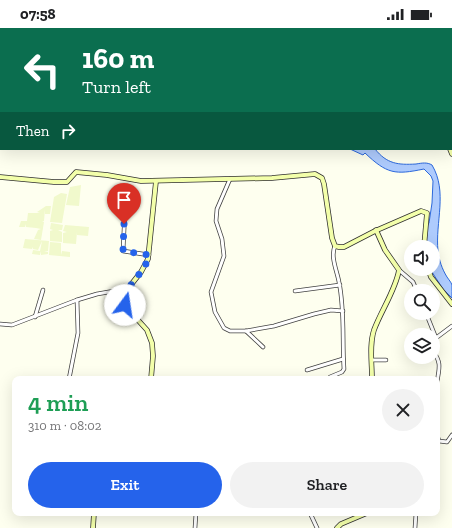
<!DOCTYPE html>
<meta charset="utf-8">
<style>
:root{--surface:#fff;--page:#f2f2f2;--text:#202124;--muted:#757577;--accent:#2563eb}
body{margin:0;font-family:"Zilla Slab",serif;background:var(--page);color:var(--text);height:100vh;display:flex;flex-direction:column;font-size:15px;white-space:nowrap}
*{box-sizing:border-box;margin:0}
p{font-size:13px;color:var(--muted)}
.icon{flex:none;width:22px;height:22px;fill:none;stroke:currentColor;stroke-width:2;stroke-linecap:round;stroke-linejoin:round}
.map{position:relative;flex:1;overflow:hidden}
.drawer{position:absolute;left:12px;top:348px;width:428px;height:140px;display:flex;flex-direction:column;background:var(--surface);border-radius:8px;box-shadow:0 4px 16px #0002}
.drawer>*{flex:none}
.top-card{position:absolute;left:0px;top:0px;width:452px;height:122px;box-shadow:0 4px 16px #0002;background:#0b6e4f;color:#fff;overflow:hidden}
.controls{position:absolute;left:404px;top:212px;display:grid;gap:8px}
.controls a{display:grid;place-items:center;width:36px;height:36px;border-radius:50%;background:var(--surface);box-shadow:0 4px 16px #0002;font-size:20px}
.pin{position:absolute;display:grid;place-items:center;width:34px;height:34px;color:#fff;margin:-41px -17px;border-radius:50% 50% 50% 0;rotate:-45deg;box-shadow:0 0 4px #0007}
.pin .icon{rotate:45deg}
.me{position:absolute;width:44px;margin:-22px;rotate:14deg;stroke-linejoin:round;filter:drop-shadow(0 0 3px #0008)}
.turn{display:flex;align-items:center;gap:14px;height:84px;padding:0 16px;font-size:18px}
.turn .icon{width:52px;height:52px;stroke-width:2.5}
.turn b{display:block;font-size:28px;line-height:34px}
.then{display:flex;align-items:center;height:38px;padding:0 16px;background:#0003;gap:8px;font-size:15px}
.round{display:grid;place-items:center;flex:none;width:42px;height:42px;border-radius:21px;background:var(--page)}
.summary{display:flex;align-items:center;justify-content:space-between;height:68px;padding:0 16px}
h1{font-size:24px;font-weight:600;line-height:30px;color:#1e9e55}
.action{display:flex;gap:8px;margin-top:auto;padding:8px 16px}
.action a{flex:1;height:46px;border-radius:24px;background:var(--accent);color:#fff;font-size:16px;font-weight:600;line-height:46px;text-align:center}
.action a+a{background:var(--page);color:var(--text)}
.status{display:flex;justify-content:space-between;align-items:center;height:28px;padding:0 20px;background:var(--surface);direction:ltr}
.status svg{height:11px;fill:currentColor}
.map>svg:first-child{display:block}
</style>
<div class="status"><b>07:58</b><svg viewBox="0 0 49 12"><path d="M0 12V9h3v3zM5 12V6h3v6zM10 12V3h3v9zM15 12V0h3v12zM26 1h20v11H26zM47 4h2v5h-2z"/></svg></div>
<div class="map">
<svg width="452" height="500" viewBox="0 0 452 500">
<rect width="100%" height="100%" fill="#feffef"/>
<g fill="#f1f9cc">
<polygon points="81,157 79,178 66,177 70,159"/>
<polygon points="61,165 67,166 62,195 50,194 54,169"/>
<polygon points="46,178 51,178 50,186 45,186 45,181 44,193 42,193 44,194 41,212 34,211 38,202 41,201 36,200 37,189 36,200 26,199 26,196 25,199 19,199 21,193 27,193 28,185 40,185 37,184"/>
<polygon points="51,195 63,197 62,202 58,202 62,204 62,214 50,213 50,203 53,202 50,201"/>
<polygon points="65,197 89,199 88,208 77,207 77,204 76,216 63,215 63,205 67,204 63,203"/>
<polygon points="25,211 49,213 48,223 44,223 48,224 48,226 41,227 41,223 40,227 32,226 33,222 40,223 42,213 38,222 33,221 33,219 32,221 23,220"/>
<polygon points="50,214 61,215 61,227 62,223 70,224 70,229 49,227"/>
</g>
<g fill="#aecbfd" stroke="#2d69dc">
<polygon points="0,0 422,0 1,1 1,101"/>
<path d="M350 121H375C387 136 398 137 416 136 422 135 427 134 432 137 448 164 435 194 438 223 439 232 442 241 447 249 449 252 451 254 452 257 452 261 452 266 452 270L443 261 430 241H433V219H423L426 199 429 195 432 175 433 153 431 148 424 141C395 147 387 146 365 125L363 127Z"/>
</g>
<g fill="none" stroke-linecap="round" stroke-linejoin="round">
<g stroke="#414141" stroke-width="4.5">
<g id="street">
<polyline points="446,1 449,0"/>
<polyline points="451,36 452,38"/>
<polyline points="451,88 452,88"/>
<polyline points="230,151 217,181 216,193 222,211 224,228 211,264 215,284 224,300 230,303 246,303 274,298 314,286 331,282 343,283"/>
<polyline points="125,182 123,223 149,227"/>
<polyline points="399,242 413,254 417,263"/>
<polyline points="295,263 340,257"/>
<path d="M426 285 436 310 433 323C442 335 439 341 437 354"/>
<polyline points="35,289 43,262"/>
<polyline points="0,296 12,297 77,272 97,266 120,262 126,263"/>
<polyline points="246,303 263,319"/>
<polyline points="436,310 452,298"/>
<polyline points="372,332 386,332"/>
<polyline points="307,342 343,331"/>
<polyline points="69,351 78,305 77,272"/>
<path d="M330 351V349L342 344 344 341C342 312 345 283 339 254 337 243 330 228 335 218"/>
<polyline points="437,407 439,413 447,414 452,407"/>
<polyline points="310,485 317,500"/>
<polyline points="195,500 196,485"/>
<polyline points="415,500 416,485"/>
</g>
</g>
<g stroke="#303030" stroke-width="5.5">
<g id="secondary">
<polyline points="451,33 452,33"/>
<polyline points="450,121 452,126"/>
<polyline points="0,149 54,154 67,154 76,144 107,147 141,153 272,150 315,146 322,150 324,156 332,210 335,218 339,219 344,219 375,203 421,183 427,185 424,219"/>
<polyline points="428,241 431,249 452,276"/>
<polyline points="151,351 153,328 152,315 147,302 127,280 125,272 126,263 141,244 148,231 156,153"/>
<path d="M372 351C372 335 369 317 374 302 381 283 396 261 399 242L385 222 376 202"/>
<polyline points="93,500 94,485"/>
<polyline points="337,500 341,496 367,485"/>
</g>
</g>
<use href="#street" stroke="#fff" stroke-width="3"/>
<use href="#secondary" stroke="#f3ffaa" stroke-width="4"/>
</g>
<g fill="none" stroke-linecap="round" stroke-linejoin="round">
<path stroke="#2563eb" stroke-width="7" stroke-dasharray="0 12.6" d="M124 196 123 223 149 227C146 246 121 259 125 277"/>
</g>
</svg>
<div class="controls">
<a><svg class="icon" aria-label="sound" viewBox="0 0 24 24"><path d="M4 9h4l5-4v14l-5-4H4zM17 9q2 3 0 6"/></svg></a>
<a><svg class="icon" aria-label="search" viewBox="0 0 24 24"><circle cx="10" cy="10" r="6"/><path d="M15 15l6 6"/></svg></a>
<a><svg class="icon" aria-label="layers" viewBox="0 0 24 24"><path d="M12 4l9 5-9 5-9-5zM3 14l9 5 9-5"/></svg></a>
</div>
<div class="pin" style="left:124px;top:196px;background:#d93025"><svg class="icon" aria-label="arrive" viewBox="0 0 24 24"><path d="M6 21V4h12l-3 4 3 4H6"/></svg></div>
<svg class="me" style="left:125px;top:277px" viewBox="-20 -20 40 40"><circle r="19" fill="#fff"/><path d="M0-13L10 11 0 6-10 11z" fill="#2563eb"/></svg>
<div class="top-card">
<div class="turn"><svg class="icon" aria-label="left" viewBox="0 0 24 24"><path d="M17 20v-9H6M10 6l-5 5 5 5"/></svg><div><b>160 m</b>Turn left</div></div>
<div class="then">Then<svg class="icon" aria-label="right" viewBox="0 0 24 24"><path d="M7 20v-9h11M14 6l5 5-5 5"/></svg></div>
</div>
<section class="drawer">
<div class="summary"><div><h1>4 min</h1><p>310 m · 08:02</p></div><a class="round"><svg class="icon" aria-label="close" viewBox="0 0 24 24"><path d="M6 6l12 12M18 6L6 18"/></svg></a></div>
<div class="action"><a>Exit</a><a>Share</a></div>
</section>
</div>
